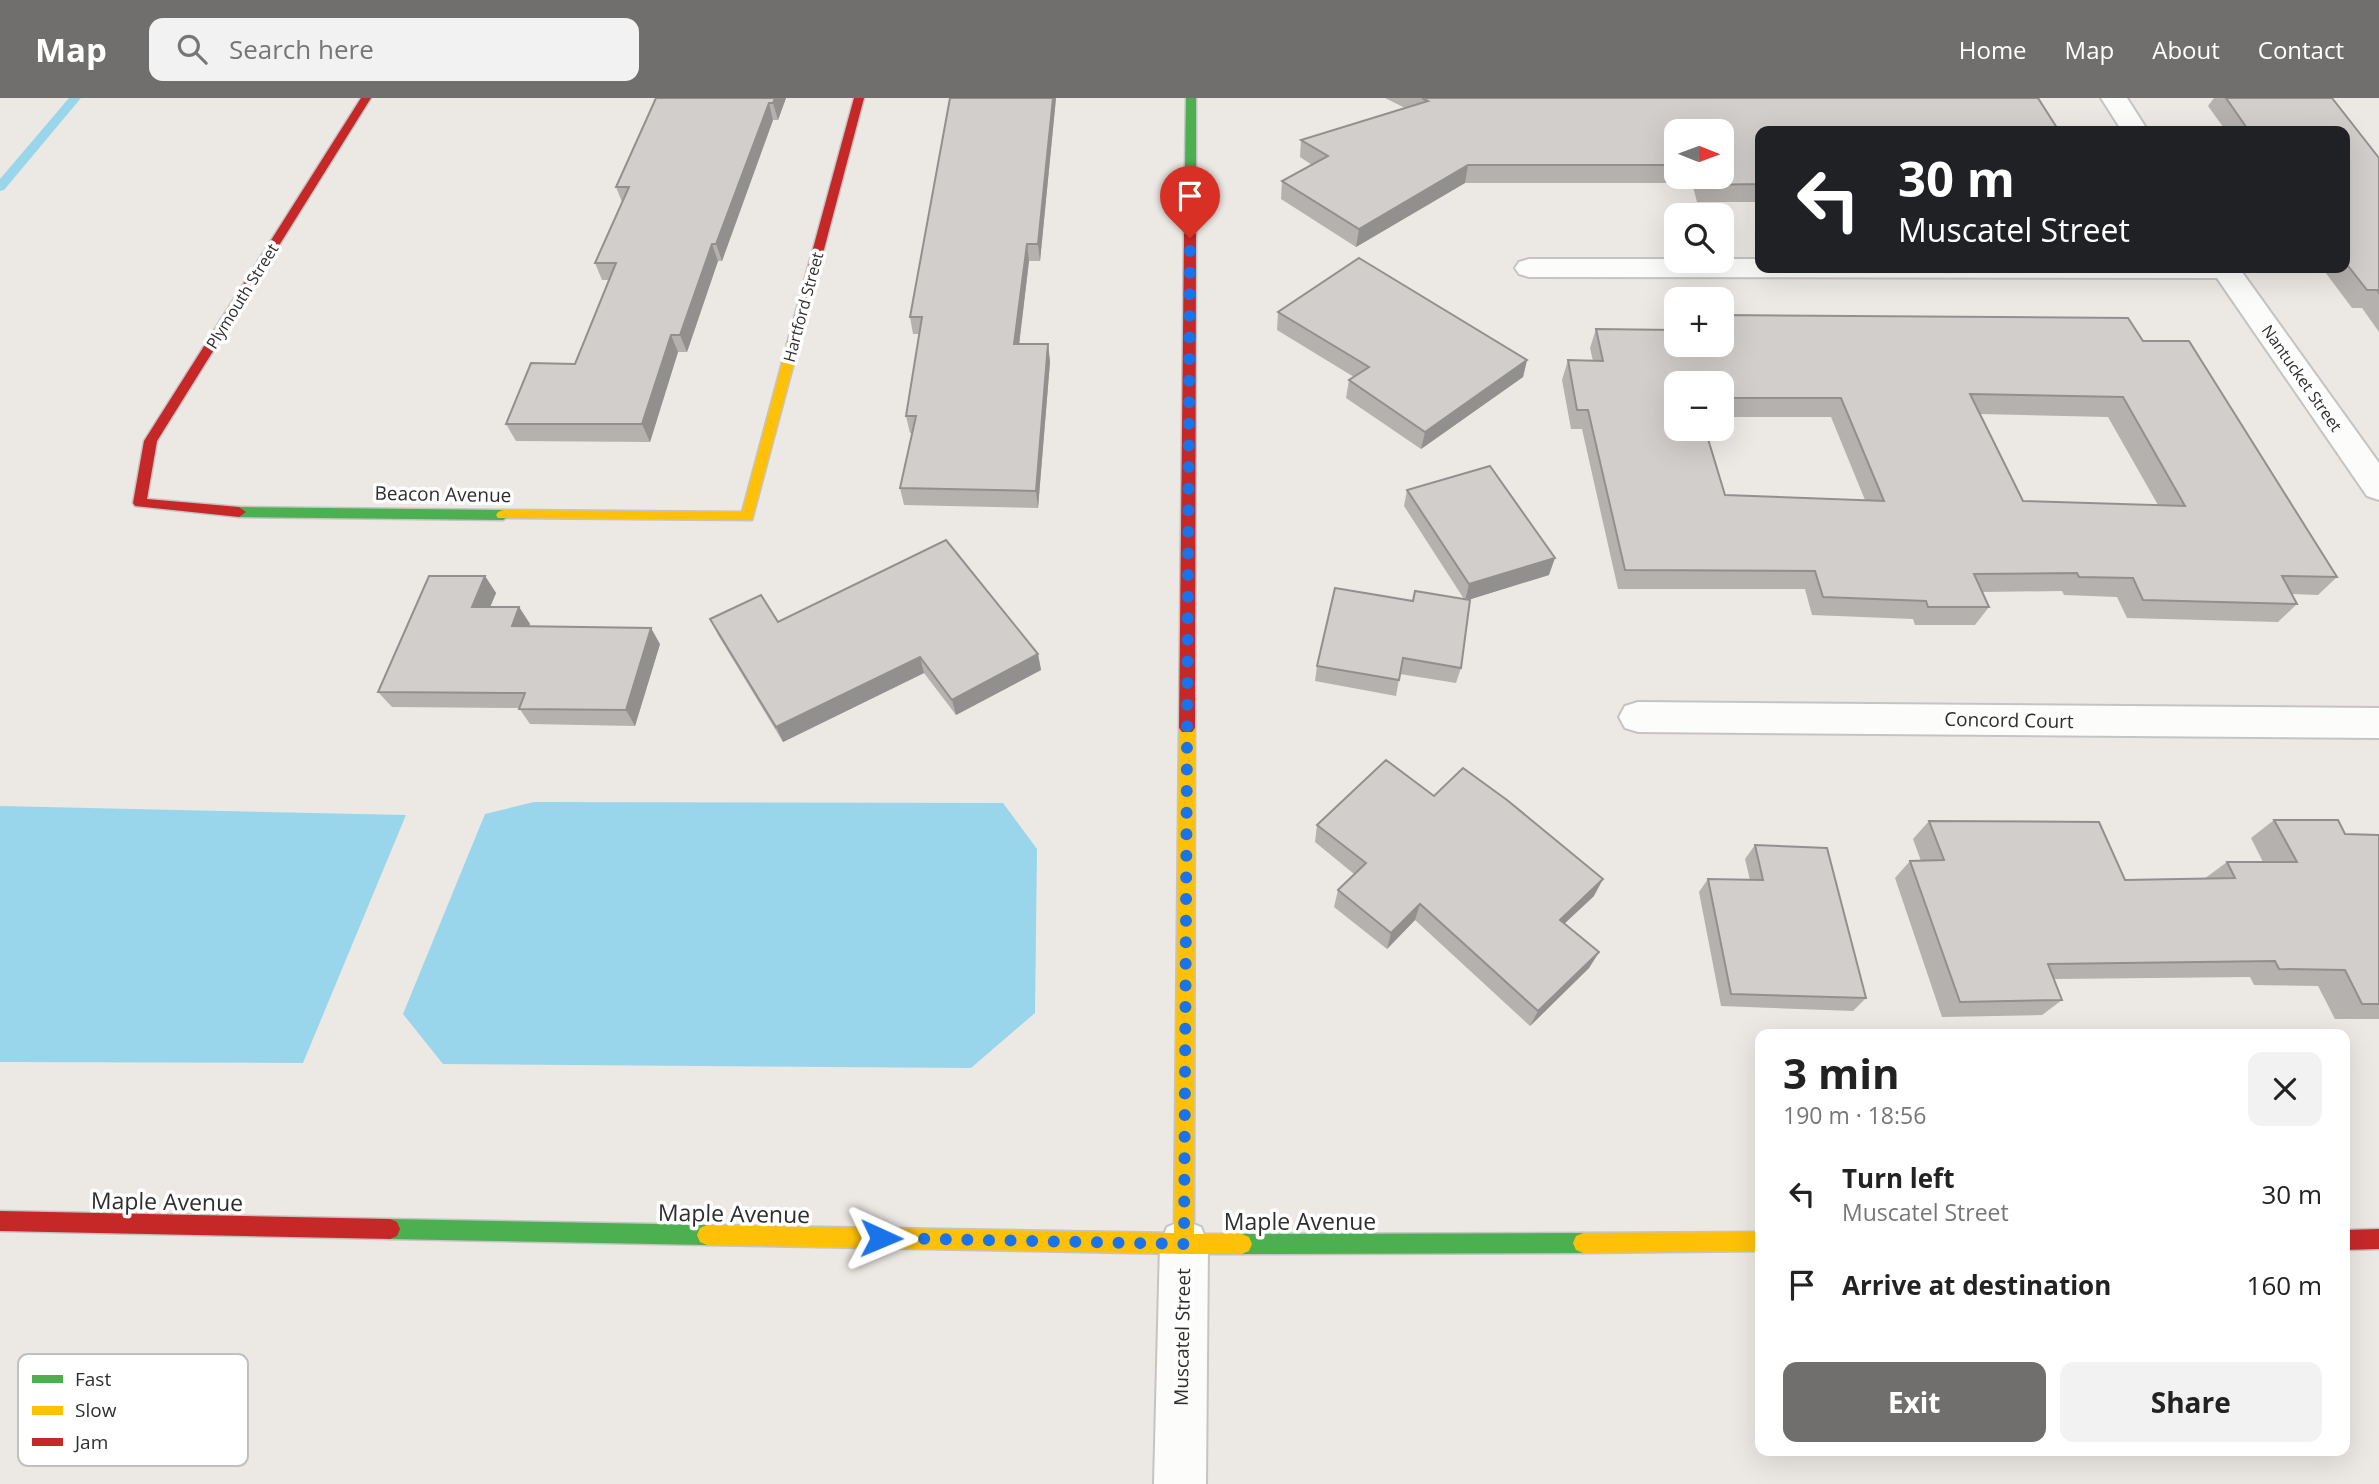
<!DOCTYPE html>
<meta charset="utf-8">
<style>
:root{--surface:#fff;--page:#f2f2f2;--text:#222;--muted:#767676;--accent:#706f6e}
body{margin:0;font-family:"Open Sans",sans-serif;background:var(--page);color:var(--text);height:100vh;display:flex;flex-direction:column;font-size:26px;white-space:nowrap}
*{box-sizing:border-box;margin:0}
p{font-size:23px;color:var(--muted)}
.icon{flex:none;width:38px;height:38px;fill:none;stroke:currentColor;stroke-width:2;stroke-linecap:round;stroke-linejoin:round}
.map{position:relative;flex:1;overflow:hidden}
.drawer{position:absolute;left:1755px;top:931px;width:595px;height:427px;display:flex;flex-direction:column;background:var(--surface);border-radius:14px;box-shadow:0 7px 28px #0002}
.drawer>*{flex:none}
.hud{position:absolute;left:1755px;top:28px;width:595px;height:147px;border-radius:14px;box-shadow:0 7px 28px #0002;background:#202124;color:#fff;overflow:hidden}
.needle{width:46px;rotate:91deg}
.tools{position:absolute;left:1664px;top:21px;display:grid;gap:14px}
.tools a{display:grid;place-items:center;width:70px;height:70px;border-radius:14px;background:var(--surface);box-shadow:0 7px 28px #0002;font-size:35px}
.pin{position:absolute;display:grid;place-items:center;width:60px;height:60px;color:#fff;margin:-72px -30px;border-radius:50% 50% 50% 0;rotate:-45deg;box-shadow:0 0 7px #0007}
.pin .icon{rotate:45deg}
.me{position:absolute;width:77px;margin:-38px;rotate:91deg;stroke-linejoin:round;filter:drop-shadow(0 0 5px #0008)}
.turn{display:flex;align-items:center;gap:24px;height:147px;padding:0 28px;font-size:32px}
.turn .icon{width:91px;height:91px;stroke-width:2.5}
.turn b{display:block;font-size:49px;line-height:60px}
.round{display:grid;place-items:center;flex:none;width:74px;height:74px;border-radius:14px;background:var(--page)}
.headline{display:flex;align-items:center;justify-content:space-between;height:119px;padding:0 28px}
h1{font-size:42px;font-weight:700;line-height:52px}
.button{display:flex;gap:14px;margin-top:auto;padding:14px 28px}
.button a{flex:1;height:80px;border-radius:14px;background:var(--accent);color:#fff;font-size:28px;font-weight:700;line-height:80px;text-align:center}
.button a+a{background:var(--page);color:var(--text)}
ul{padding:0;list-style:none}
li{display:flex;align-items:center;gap:21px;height:91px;padding:0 28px}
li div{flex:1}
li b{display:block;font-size:26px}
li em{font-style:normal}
header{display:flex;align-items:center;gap:42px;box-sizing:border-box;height:98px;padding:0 35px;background:var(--accent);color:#fff}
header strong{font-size:33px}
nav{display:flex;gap:38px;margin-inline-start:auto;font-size:24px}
.search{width:490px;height:63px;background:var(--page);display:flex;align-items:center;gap:18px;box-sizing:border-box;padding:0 24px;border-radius:14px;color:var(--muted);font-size:26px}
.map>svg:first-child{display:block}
</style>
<header>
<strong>Map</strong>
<div class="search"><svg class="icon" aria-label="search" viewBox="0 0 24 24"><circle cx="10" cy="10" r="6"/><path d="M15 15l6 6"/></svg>Search here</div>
<nav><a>Home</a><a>Map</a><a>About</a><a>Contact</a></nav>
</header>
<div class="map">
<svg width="2379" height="1386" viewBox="0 0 2379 1386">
<rect width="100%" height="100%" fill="#ece8e4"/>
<g fill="#99d6ec">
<polygon points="534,704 1003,705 1037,751 1035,915 971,970 443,966 403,916 485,716"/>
<polygon points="0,708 406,717 303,965 0,964"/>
</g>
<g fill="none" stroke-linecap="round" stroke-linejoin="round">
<polygon fill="#99d6ec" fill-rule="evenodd" points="69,0 81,0 4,92 0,93 0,81"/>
<g stroke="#c5c4c5" stroke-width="4">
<g id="street">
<polygon points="2101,0 2127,0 2148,33 2122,33"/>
<polygon points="1529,161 1760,161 1760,170 2239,170 2379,365 2379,402 2367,398 2217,180 1529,179 1519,176 1515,170 1519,164"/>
<polygon points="1638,604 2379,610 2379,640 1638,634 1625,630 1619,619 1625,608"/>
<polygon points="1184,1122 1201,1129 1208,1146 1206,1386 1154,1386 1160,1146 1167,1129"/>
</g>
</g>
<g stroke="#c5c4c5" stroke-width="3">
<g id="fast">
<polygon points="1186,0 1196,0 1196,136 1190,139 1184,136"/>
<polygon points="239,409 503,412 510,417 503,422 239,419 232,414"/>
<polygon points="390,1121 707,1127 714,1130 717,1137 714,1144 707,1147 390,1141 383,1138 380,1131 383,1124"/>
<polygon points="1583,1135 1590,1138 1593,1145 1590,1152 1583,1155 1242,1156 1235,1153 1232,1146 1235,1139 1242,1136"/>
</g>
</g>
<g stroke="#c5c4c5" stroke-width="3">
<g id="slow">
<polygon points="793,242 799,246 752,422 498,420 496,417 498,414 503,412 742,414 787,246"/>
<polygon points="1187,624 1192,626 1195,630 1194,1136 1242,1136 1249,1139 1252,1146 1249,1153 1242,1156 1184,1156 707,1147 700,1144 697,1137 700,1130 707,1127 1174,1135 1179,630 1182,626"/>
<polygon points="1583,1135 1760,1134 1760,1153 1583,1155 1576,1152 1573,1145 1576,1138"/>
</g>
</g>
<g stroke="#c5c4c5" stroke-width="3">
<g id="jam">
<polygon points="361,0 371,0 157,343 147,401 239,409 246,414 239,419 135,408 133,405 144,343"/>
<polygon points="854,0 864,0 799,246 793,250 787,246"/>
<polygon points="1190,133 1196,136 1195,630 1192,634 1182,634 1179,630 1184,136"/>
<polygon points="0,1113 390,1121 397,1124 400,1131 397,1138 390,1141 0,1133"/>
<polygon points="2379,1131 2379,1151 2345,1152 2345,1132"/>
</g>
</g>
<use href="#street" fill="#fcfcfb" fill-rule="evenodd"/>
<use href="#fast" fill="#4caf50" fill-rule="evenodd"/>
<use href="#slow" fill="#ffc107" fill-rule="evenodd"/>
<use href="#jam" fill="#c62828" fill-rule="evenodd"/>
</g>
<g fill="#b4b1af" fill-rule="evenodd">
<polygon points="656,0 786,0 778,22 773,22 722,163 718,163 687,254 678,254 650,344 516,343 506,326 575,266 609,182 602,182 595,165 622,104 616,89"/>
<polygon points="950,0 1056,0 1040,163 1029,163 1019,246 1048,246 1050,264 1038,410 904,407 900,390 912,335 910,335 906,318 919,236 913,236 910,219"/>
<path d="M1385 0H2038L1760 33V104H1697L1692 85H1465L1356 149 1281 101 1282 83 1312 67 1300 59 1301 42 1405 10ZM1676 33 1722 79H1676Z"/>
<polygon points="2214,0 2332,0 2379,60 2379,234 2362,210 2352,210 2322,170 2345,170 2345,33 2226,33 2208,8"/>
<polygon points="1278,214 1527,262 1523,279 1421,351 1346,300 1349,282 1354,279 1277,232"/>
<path d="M1596 231 2143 243 2337 479 2318 497 2292 496 2297 506 2278 524 2127 520 2117 499 2064 497 2062 493 1982 494 1989 509 1975 527H1915L1913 521 1812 517 1805 491H1618L1582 331H1571L1562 282 1568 262 1593 263 1590 250ZM1676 285H1722V319H1831L1865 402 1725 397ZM1980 316 2108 319 2158 407 2023 403Z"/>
<polygon points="1407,392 1549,477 1467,502 1461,570 1456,585 1400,576 1396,598 1315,583 1317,568 1413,503 1464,501 1404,408"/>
<polygon points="485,478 496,495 490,509 519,509 530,526 529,528 660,546 635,628 530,626 519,610 392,609 378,594"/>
<polygon points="710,521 778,524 1038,556 1041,572 956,617 924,575 783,644 718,537"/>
<polygon points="1434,698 1594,798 1564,826 1599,854 1589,870 1530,928 1415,822 1387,851 1334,809 1338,792 1354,776 1315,744 1317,727"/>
<polygon points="2274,722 2345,736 2379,737 2379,921 2335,921 2318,888 2254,887 2250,879 2054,881 2062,902 2042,917 1942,919 1895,780 1910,763 1921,763 1913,741 1929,723 2125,782 2204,781 2227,764 2263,764 2251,740"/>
<polygon points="1755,747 1866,900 1853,913 1721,908 1699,794 1708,781 1750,782 1745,761"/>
</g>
<g fill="#92908e">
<polygon points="775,0 786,0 778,22 773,5"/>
<polygon points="1053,0 1056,0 1040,163 1038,146"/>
<polygon points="769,5 773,22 722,163 716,146"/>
<polygon points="1468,67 1465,85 1356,149 1359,131"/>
<polygon points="712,146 718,163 687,254 680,237"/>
<polygon points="1027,146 1029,163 1017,264 1014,246"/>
<polygon points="671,237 678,254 650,344 642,326"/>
<polygon points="1048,246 1050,264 1038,410 1036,393"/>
<polygon points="1527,262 1523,279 1421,351 1425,334"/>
<polygon points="1555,460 1549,477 1465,503 1469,486"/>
<polygon points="485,478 496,495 483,526 472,509"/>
<polygon points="519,509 530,526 523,544 512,528"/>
<polygon points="651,530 660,546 635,628 626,612"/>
<polygon points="1038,556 1041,572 956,617 952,602"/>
<polygon points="920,559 924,575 783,644 776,629"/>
<polygon points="1603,781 1594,798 1551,838 1560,822"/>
<polygon points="1420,806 1415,822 1387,851 1391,835"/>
<polygon points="1599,854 1589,870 1530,928 1538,913"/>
</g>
<g fill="#d1cecb" stroke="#92908e" stroke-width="2" fill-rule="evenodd">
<polygon points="656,0 775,0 773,5 769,5 716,146 712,146 680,237 671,237 642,326 506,326 531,265 575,266 616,165 595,165 629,89 616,89"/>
<polygon points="950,0 1053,0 1038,146 1027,146 1014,246 1048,246 1036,393 900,390 916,318 906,318 922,219 910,219"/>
<polygon points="1422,0 2038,0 2059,33 1760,33 1760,86 1703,87 1701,79 1722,79 1722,33 1676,33 1676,67 1468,67 1359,131 1282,83 1328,58 1301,42 1428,3"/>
<polygon points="2226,0 2332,0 2379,60 2379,195 2377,192 2367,192 2345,164 2345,33 2249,33"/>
<polygon points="1359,160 1527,262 1425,334 1349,282 1369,269 1278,214"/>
<path d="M1722 217 2128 220 2143 243H2189L2337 479 2282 478 2297 506 2143 502 2133 480 2079 479 2077 475 1974 476 1989 509H1928L1926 503 1823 499 1815 473 1625 472 1588 312H1577L1568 262 1603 263 1596 231 1676 232V247H1722ZM1676 285H1722V300H1841L1884 403 1725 397 1705 331H1676ZM1970 296 2123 299 2185 408 2023 403Z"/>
<polygon points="1490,368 1555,460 1469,486 1407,392"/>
<polygon points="946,442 1038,556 952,602 920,559 776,629 710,521 761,497 778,524"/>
<polygon points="429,478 485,478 472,509 519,509 512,528 651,530 626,612 519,611 525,595 378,594"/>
<polygon points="1335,490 1413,503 1415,493 1470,502 1461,570 1403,560 1399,582 1317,568"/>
<polygon points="1386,662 1434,698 1463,670 1507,702 1603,781 1560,822 1599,854 1538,913 1420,806 1391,835 1338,792 1366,765 1317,727"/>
<polygon points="2274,722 2338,722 2345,736 2379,737 2379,906 2362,906 2345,872 2279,871 2275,863 2048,866 2062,902 1960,904 1910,763 1944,762 1929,723 2099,724 2125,782 2235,780 2227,764 2297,764"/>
<polygon points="1755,747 1827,750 1866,900 1731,896 1708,781 1763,782"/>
</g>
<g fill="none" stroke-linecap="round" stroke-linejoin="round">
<polyline stroke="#1a73e8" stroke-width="12" stroke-dasharray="0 21.6" points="881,1140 1184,1146 1190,140"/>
</g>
<g text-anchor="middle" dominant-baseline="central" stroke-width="7" stroke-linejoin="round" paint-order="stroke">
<g font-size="16" fill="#2e2e2e" stroke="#fff">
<text transform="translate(242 198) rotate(-58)">Plymouth Street</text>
<text transform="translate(803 209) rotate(-75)">Hartford Street</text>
<text transform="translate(2302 280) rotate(55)">Nantucket Street</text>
</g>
<g font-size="19" fill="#2e2e2e" stroke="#fff">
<text transform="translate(443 396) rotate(1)">Beacon Avenue</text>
<text transform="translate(2009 622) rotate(1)">Concord Court</text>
<text transform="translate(1182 1239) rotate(-89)">Muscatel Street</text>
</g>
<g font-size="23" fill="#2e2e2e" stroke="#fff">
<text transform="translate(167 1103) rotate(1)">Maple Avenue</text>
<text transform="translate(734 1115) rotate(1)">Maple Avenue</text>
<text x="1300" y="1123">Maple Avenue</text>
</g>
</g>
<rect x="18" y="1256" width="230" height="112" rx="10" fill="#fff" stroke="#c0c0c0" stroke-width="2"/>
<rect x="32" y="1277" width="31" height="8" fill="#4caf50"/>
<rect x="32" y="1308" width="31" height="9" fill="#ffc107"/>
<rect x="32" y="1340" width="31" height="8" fill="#c62828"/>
<g font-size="19" fill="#2e2e2e">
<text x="75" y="1288">Fast</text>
<text x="75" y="1319">Slow</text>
<text x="75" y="1351">Jam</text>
</g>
</svg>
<div class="tools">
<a><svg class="needle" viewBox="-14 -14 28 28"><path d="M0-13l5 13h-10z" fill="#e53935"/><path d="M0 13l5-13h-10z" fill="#767676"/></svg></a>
<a><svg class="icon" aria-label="search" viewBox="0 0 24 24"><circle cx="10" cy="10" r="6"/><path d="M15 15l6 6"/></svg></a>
<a>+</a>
<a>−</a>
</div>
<div class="pin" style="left:1190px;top:140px;background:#d93025"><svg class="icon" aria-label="arrive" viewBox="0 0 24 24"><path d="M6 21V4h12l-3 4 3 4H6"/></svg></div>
<svg class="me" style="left:881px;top:1140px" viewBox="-20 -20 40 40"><path d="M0-17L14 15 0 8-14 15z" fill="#1a73e8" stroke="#fff" stroke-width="4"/></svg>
<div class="hud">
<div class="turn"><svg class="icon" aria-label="left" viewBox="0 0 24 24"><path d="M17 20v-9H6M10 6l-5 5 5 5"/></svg><div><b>30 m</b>Muscatel Street</div></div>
</div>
<section class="drawer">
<div class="headline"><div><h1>3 min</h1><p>190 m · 18:56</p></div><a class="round"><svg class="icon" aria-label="close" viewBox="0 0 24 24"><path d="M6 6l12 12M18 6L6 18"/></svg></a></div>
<ul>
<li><svg class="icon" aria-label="left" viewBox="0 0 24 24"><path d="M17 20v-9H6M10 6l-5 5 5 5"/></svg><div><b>Turn left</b><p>Muscatel Street</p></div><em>30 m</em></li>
<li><svg class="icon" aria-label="arrive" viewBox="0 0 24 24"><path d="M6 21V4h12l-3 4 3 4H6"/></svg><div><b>Arrive at destination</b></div><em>160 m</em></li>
</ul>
<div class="button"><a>Exit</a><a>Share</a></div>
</section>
</div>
